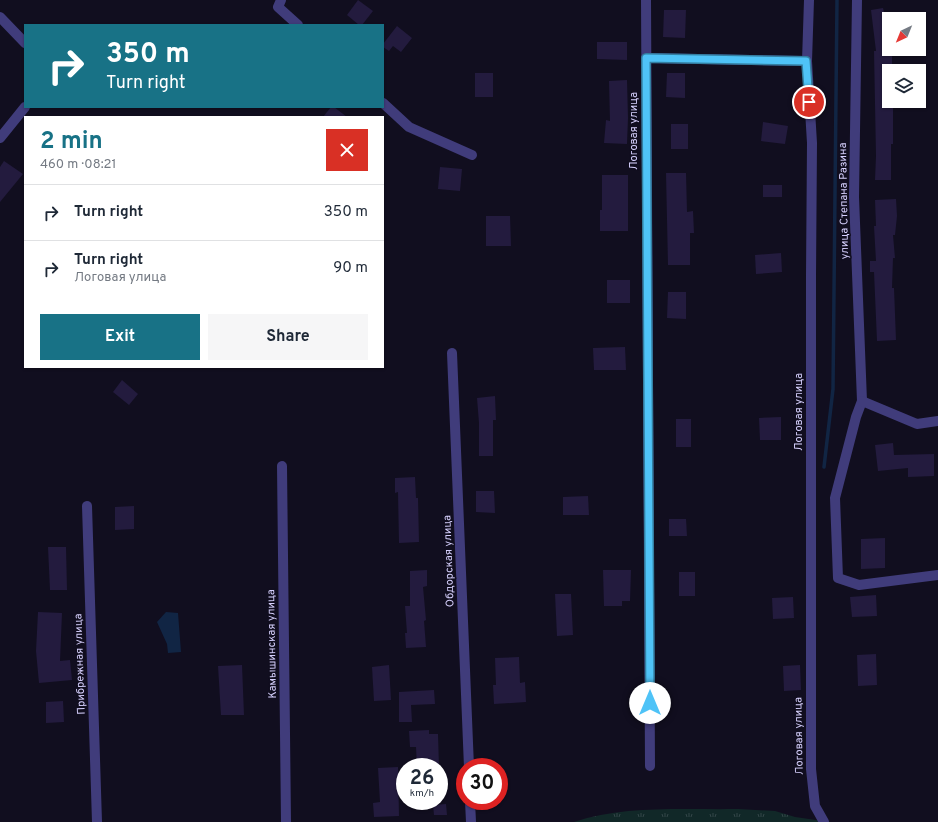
<!DOCTYPE html>
<meta charset="utf-8">
<style>
:root{--surface:#fff;--page:#f6f6f7;--text:#1f2937;--muted:#747a83;--line:#e0e1e3;--accent:#187286}
body{margin:0;font-family:Overpass,sans-serif;background:var(--page);color:var(--text);height:100vh;display:flex;flex-direction:column;font-size:15px;white-space:nowrap}
*{box-sizing:border-box;margin:0}
p{font-size:13px;color:var(--muted)}
.icon{flex:none;width:22px;height:22px;fill:none;stroke:currentColor;stroke-width:2;stroke-linecap:round;stroke-linejoin:round}
.map{position:relative;flex:1;overflow:hidden}
.side{position:absolute;left:24px;top:116px;width:360px;height:252px;display:flex;flex-direction:column;background:var(--surface);border-radius:0px;box-shadow:0 1px 3px #0004}
.side>*{flex:none}
.guide{position:absolute;left:24px;top:24px;width:360px;height:84px;border-radius:0px;box-shadow:0 1px 3px #0004;background:#187286;color:#fff;overflow:hidden}
.needle{width:26px;rotate:223deg}
.fabs{position:absolute;left:882px;top:12px;display:grid;gap:8px}
.fabs a{display:grid;place-items:center;width:44px;height:44px;border-radius:0px;background:var(--surface);box-shadow:0 1px 3px #0004;font-size:20px}
.speed{position:absolute;left:396px;top:758px;display:flex;gap:8px;font-size:20px;font-weight:700;text-align:center}
.speed>*{display:grid;place-content:center;width:52px;height:52px;border-radius:50%;background:var(--surface);box-shadow:0 1px 3px #0004;line-height:1}
.speed small{font-size:10px;font-weight:400}
.speed .limit{border:6px solid #d22;background:#fff;color:#111}
.pin{position:absolute;display:grid;place-items:center;width:34px;height:34px;color:#fff;margin:-17px;border:2px solid #fff;border-radius:50%;box-shadow:0 1px 4px #0007}
.me{position:absolute;width:44px;margin:-22px;rotate:0deg;stroke-linejoin:round;filter:drop-shadow(0 0 3px #0008)}
.turn{display:flex;align-items:center;gap:14px;height:84px;padding:0 16px;font-size:18px}
.turn .icon{width:52px;height:52px;stroke-width:2.5}
.turn b{display:block;font-size:28px;line-height:34px}
.round{display:grid;place-items:center;flex:none;width:42px;height:42px;border-radius:0px;background:var(--page)}
.head{display:flex;align-items:center;justify-content:space-between;height:68px;padding:0 16px}
h1{font-size:24px;font-weight:700;line-height:30px;color:var(--accent)}
.action{display:flex;gap:8px;margin-top:auto;padding:8px 16px}
.action a{flex:1;height:46px;border-radius:0px;background:var(--accent);color:#fff;font-size:16px;font-weight:700;line-height:46px;text-align:center}
.action a+a{background:var(--page);color:var(--text)}
ul{padding:0;list-style:none}
li{display:flex;align-items:center;gap:12px;height:56px;padding:0 16px;border-top:1px solid var(--line)}
li div{flex:1}
li b{display:block;font-size:15px}
li em{font-style:normal}
.map>svg:first-child{display:block}
</style>
<div class="map">
<svg width="938" height="822" viewBox="0 0 938 822">
<defs>
<pattern id="grass-tufts" width="24" height="20" patternUnits="userSpaceOnUse"><rect width="24" height="20" fill="#112828"/><path d="M3 7l-1-3M5 7V3M7 7l1-3M15 17l-1-3M17 17v-4M19 17l1-3" fill="none" stroke="#334648"/></pattern>
</defs>
<rect width="100%" height="100%" fill="#110e1f"/>
<path fill="url(#grass-tufts)" d="M738 809 775 811 795 817 829 822H574C625 805 684 810 738 809Z"/>
<polygon fill="#112544" points="166,612 178,613 181,652 168,653 167,644 157,622"/>
<g fill="none" stroke-linecap="round" stroke-linejoin="round">
<polyline stroke="#112544" stroke-width="3.5" points="824,467 833,389 837,0"/>
</g>
<g fill="#231b3e">
<polygon points="358,0 373,11 362,25 359,25 347,15"/>
<polygon points="883,8 885,17 889,16 889,51 892,51 892,71 889,71 889,101 893,101 893,144 891,144 891,180 875,180 876,156 874,51 876,51 871,10"/>
<polygon points="664,10 686,10 685,38 663,37"/>
<polygon points="397,26 412,38 401,52 393,46 389,51 383,47 383,44"/>
<polygon points="597,42 627,42 627,60 597,59"/>
<rect x="475" y="73" width="18" height="24"/>
<polygon points="667,73 685,73 685,98 666,97"/>
<polygon points="627,80 628,118 627,144 604,143 606,120 610,121 609,81"/>
<polygon points="331,107 334,107 347,117 323,117"/>
<polygon points="763,122 788,126 785,144 761,141"/>
<rect x="671" y="124" width="17" height="25"/>
<polygon points="4,161 23,174 0,202 0,167"/>
<polygon points="440,167 462,169 460,191 438,189"/>
<polygon points="666,173 686,173 687,212 693,211 694,233 690,233 690,265 668,265"/>
<polygon points="602,175 628,175 628,231 600,231 600,210 602,210"/>
<rect x="763" y="185" width="19" height="12"/>
<polygon points="896,199 897,216 895,235 893,235 895,258 893,258 892,288 894,288 896,340 877,341 874,272 870,272 870,261 876,261 874,226 876,226 875,200"/>
<polygon points="486,216 510,216 511,246 486,246"/>
<polygon points="781,253 782,272 756,274 755,255"/>
<rect x="607" y="280" width="23" height="23"/>
<polygon points="668,292 686,292 686,319 667,318"/>
<polygon points="625,347 626,370 594,370 593,348"/>
<polygon points="122,380 138,394 129,405 113,392"/>
<polygon points="495,396 496,420 493,420 493,456 479,456 479,423 477,398"/>
<polygon points="781,417 781,440 760,440 759,418"/>
<rect x="676" y="419" width="15" height="28"/>
<polygon points="893,443 894,455 934,454 934,476 908,477 908,468 878,471 875,445"/>
<polygon points="415,477 416,498 418,498 419,542 399,543 398,492 395,493 395,478"/>
<polygon points="476,491 494,491 495,513 476,512"/>
<polygon points="588,496 589,515 563,515 563,497"/>
<polygon points="134,506 134,529 115,530 115,507"/>
<polygon points="669,519 686,519 687,536 669,536"/>
<polygon points="885,538 885,568 861,569 861,539"/>
<polygon points="48,547 66,547 67,590 50,590"/>
<polygon points="427,570 427,586 423,587 426,620 424,621 426,647 406,648 405,633 407,633 405,606 410,606 410,571"/>
<polygon points="603,570 631,570 630,601 622,601 622,606 604,606"/>
<rect x="679" y="572" width="16" height="24"/>
<polygon points="555,594 571,594 573,635 557,636"/>
<polygon points="876,595 877,616 852,617 850,597"/>
<polygon points="793,597 794,618 773,619 772,598"/>
<polygon points="38,612 62,613 60,661 70,660 72,680 39,683 36,651"/>
<polygon points="876,654 877,685 858,686 857,655"/>
<polygon points="519,657 520,683 525,682 526,702 494,704 493,685 496,685 495,658"/>
<polygon points="242,665 244,715 221,715 218,666"/>
<polygon points="389,665 391,700 374,701 372,667"/>
<polygon points="800,665 801,690 784,691 783,666"/>
<polygon points="434,690 435,704 411,705 412,722 399,722 399,692"/>
<polygon points="63,701 64,722 46,723 46,702"/>
<polygon points="429,730 429,734 438,734 439,767 417,767 416,747 410,747 409,731"/>
<polygon points="398,767 399,816 374,817 373,803 380,802 378,768"/>
<polygon points="446,804 447,815 434,815 433,805"/>
</g>
<g fill="none" stroke-linecap="round" stroke-linejoin="round">
<g stroke="#403c7b" stroke-width="10">
<polyline points="281,0 278,7 298,25"/>
<polyline points="646,0 650,766"/>
<polyline points="809,0 807,61 812,143 811,276 811,769 815,806 824,822"/>
<polyline points="857,0 854,197 862,401 856,417 835,498 838,578 859,585 938,575"/>
<polyline points="0,17 25,43"/>
<polyline points="646,58 807,61"/>
<polyline points="383,103 409,127 472,155"/>
<polyline points="0,138 25,107"/>
<polyline points="452,353 469,767"/>
<polyline points="862,401 917,424 938,421"/>
<polyline points="282,466 286,822"/>
<polyline points="87,506 97,822"/>
<polyline points="470,801 471,822"/>
</g>
</g>
<g fill="none" stroke-linecap="round" stroke-linejoin="round">
<g stroke="#337fa1" stroke-width="10">
<polyline id="route" points="650,703 646,58 806,61 809,102"/>
</g>
<use href="#route" stroke="#4fc3f7" stroke-width="7"/>
</g>
<g text-anchor="middle" dominant-baseline="central" stroke-width="3" stroke-linejoin="round" paint-order="stroke">
<g font-size="11" fill="#d5cffc" stroke="#110e1f">
<text transform="translate(634 131) rotate(-90)">Логовая улица</text>
<text transform="translate(844 201) rotate(-91)">улица Степана Разина</text>
<text transform="translate(799 412) rotate(-90)">Логовая улица</text>
<text transform="translate(449 561) rotate(-92)">Обдорская улица</text>
<text transform="translate(272 644) rotate(-91)">Камышинская улица</text>
<text transform="translate(80 664) rotate(-92)">Прибрежная улица</text>
<text transform="translate(799 736) rotate(-91)">Логовая улица</text>
</g>
</g>
</svg>
<div class="fabs">
<a><svg class="needle" viewBox="-14 -14 28 28"><path d="M0-13l5 13h-10z" fill="#e53935"/><path d="M0 13l5-13h-10z" fill="#747a83"/></svg></a>
<a><svg class="icon" aria-label="layers" viewBox="0 0 24 24"><path d="M12 4l9 5-9 5-9-5zM3 14l9 5 9-5"/></svg></a>
</div>
<div class="speed"><div>26<small>km/h</small></div><div class="limit">30</div></div>
<div class="pin" style="left:809px;top:102px;background:#d93025"><svg class="icon" aria-label="arrive" viewBox="0 0 24 24"><path d="M6 21V4h12l-3 4 3 4H6"/></svg></div>
<svg class="me" style="left:650px;top:703px" viewBox="-20 -20 40 40"><circle r="19" fill="#fff"/><path d="M0-13L10 11 0 6-10 11z" fill="#4fc3f7"/></svg>
<div class="guide">
<div class="turn"><svg class="icon" aria-label="right" viewBox="0 0 24 24"><path d="M7 20v-9h11M14 6l5 5-5 5"/></svg><div><b>350 m</b>Turn right</div></div>
</div>
<section class="side">
<div class="head"><div><h1>2 min</h1><p>460 m · 08:21</p></div><a class="round" style="background:#d93025;color:#fff"><svg class="icon" aria-label="close" viewBox="0 0 24 24"><path d="M6 6l12 12M18 6L6 18"/></svg></a></div>
<ul>
<li><svg class="icon" aria-label="right" viewBox="0 0 24 24"><path d="M7 20v-9h11M14 6l5 5-5 5"/></svg><div><b>Turn right</b></div><em>350 m</em></li>
<li><svg class="icon" aria-label="right" viewBox="0 0 24 24"><path d="M7 20v-9h11M14 6l5 5-5 5"/></svg><div><b>Turn right</b><p>Логовая улица</p></div><em>90 m</em></li>
</ul>
<div class="action"><a>Exit</a><a>Share</a></div>
</section>
</div>
